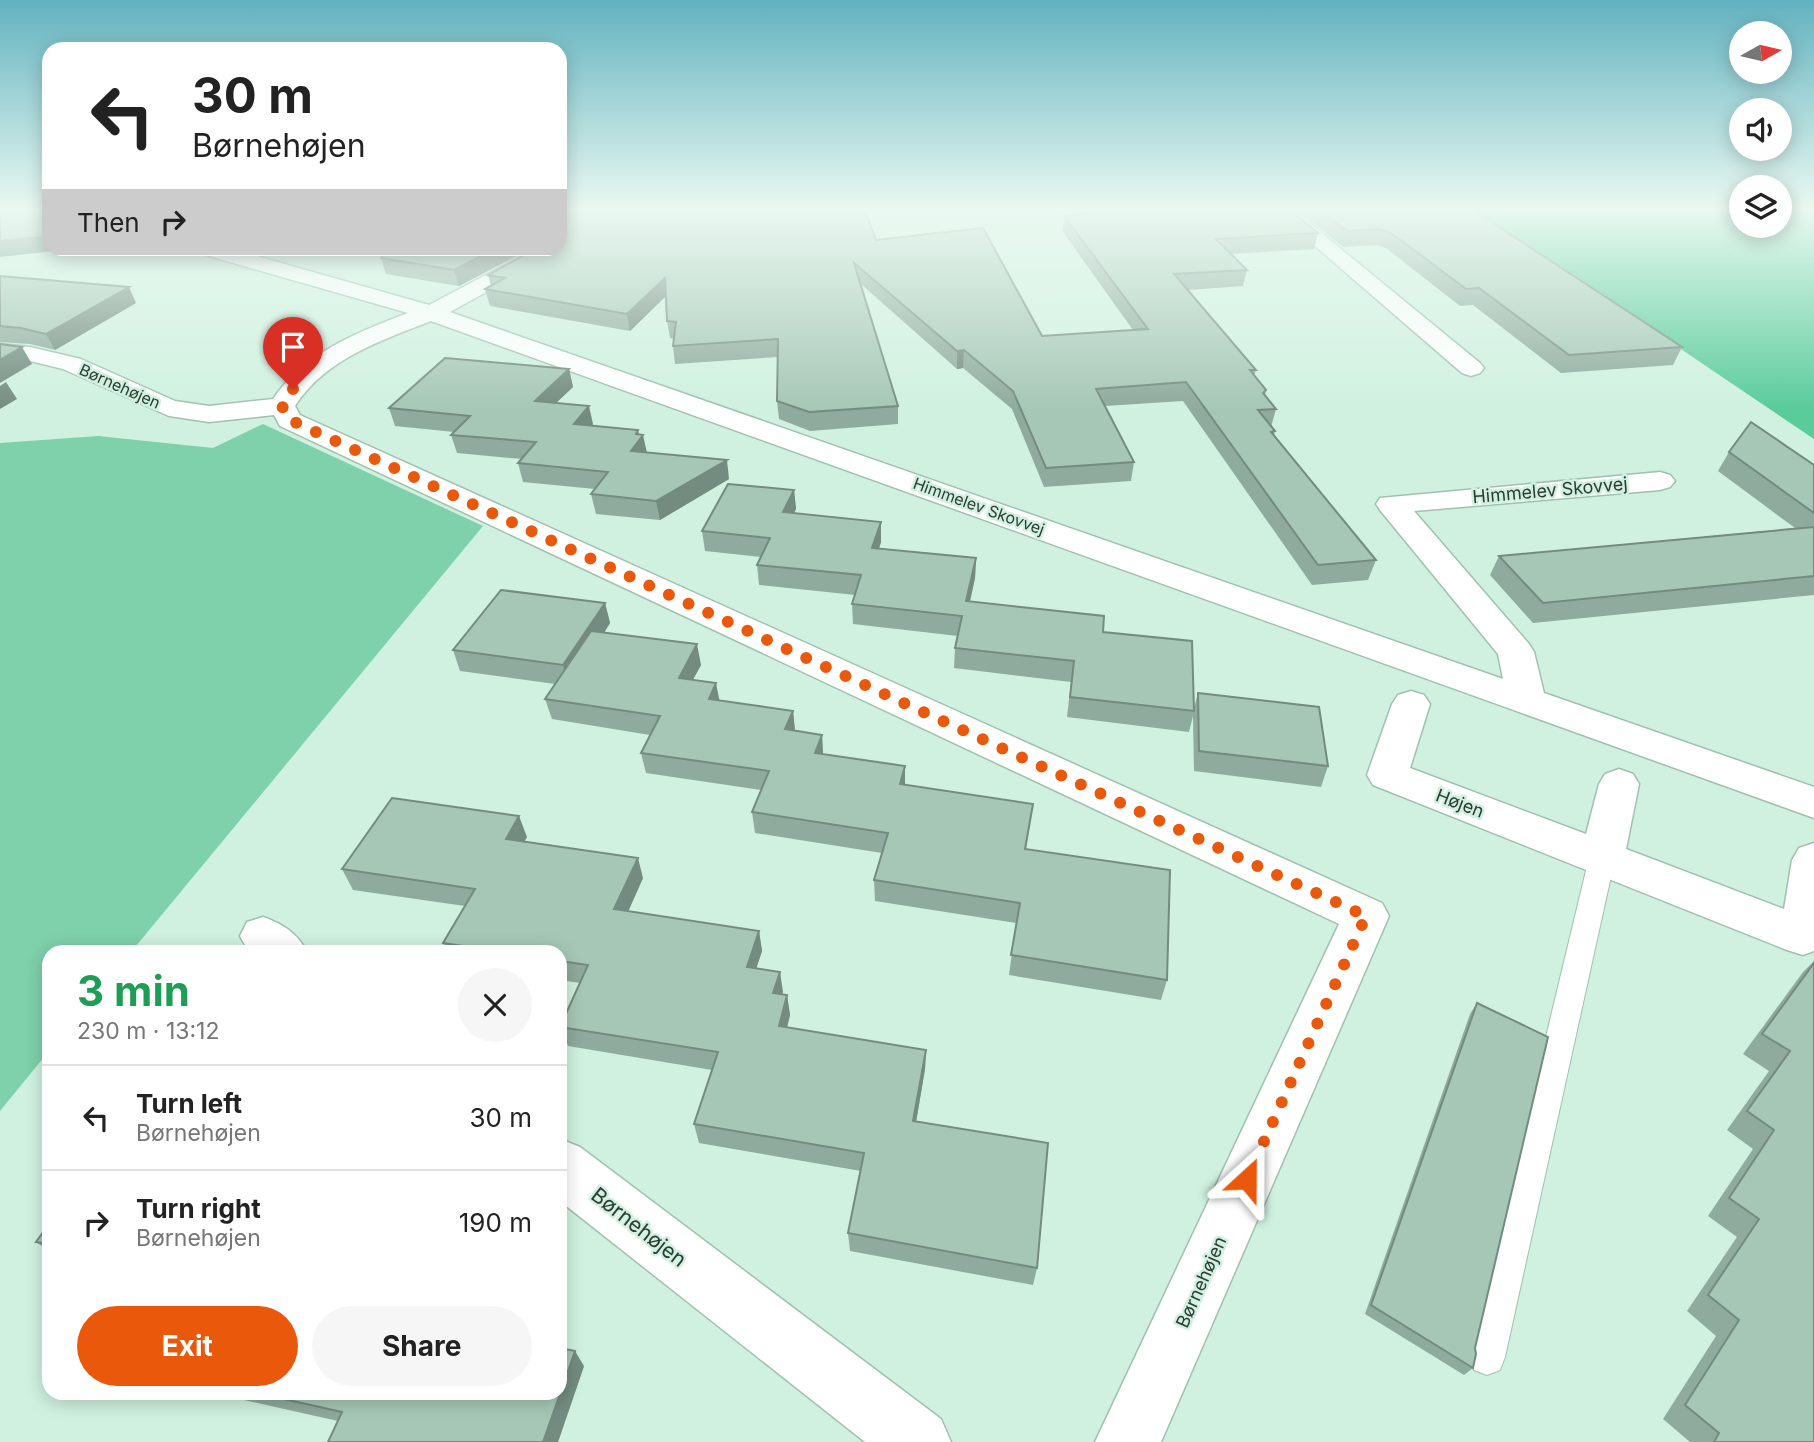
<!DOCTYPE html>
<meta charset="utf-8">
<style>
:root{--surface:#fff;--page:#f6f6f6;--text:#222;--muted:#767676;--line:#e0e0e0;--accent:#ea580c}
body{margin:0;font-family:Inter,sans-serif;background:var(--page);color:var(--text);height:100vh;display:flex;flex-direction:column;font-size:26px;white-space:nowrap}
*{box-sizing:border-box;margin:0}
p{font-size:23px;color:var(--muted)}
.icon{flex:none;width:38px;height:38px;fill:none;stroke:currentColor;stroke-width:2;stroke-linecap:round;stroke-linejoin:round}
.map{position:relative;flex:1;overflow:hidden}
.sheet{position:absolute;left:42px;top:945px;width:525px;height:455px;display:flex;flex-direction:column;background:var(--surface);border-radius:21px;box-shadow:0 4px 18px #0003}
.sheet>*{flex:none}
.guide{position:absolute;left:42px;top:42px;width:525px;height:214px;border-radius:21px;box-shadow:0 4px 18px #0003;background:#fff;color:var(--text);overflow:hidden}
.needle{width:46px;rotate:82deg}
.fabs{position:absolute;left:1729px;top:21px;display:grid;gap:14px}
.fabs a{display:grid;place-items:center;width:63px;height:63px;border-radius:50%;background:var(--surface);box-shadow:0 4px 18px #0003;font-size:35px}
.pin{position:absolute;display:grid;place-items:center;width:60px;height:60px;color:#fff;margin:-72px -30px;border-radius:50% 50% 50% 0;rotate:-45deg;box-shadow:0 0 7px #0007}
.pin .icon{rotate:45deg}
.me{position:absolute;width:77px;margin:-38px;rotate:24deg;stroke-linejoin:round;filter:drop-shadow(0 0 5px #0008)}
.turn{display:flex;align-items:center;gap:24px;height:147px;padding:0 35px;font-size:32px}
.turn .icon{width:91px;height:91px;stroke-width:2.5}
.turn b{display:block;font-size:49px;line-height:60px}
.then{display:flex;align-items:center;height:66px;padding:0 35px;background:#0003;gap:14px;font-size:26px}
.round{display:grid;place-items:center;flex:none;width:74px;height:74px;border-radius:37px;background:var(--page)}
.overview{display:flex;align-items:center;justify-content:space-between;height:119px;padding:0 35px}
h1{font-size:42px;font-weight:700;line-height:52px;color:#1e9e55}
.action{display:flex;gap:14px;margin-top:auto;padding:14px 35px}
.action a{flex:1;height:80px;border-radius:42px;background:var(--accent);color:#fff;font-size:28px;font-weight:700;line-height:80px;text-align:center}
.action a+a{background:var(--page);color:var(--text)}
ul{padding:0;list-style:none}
li{display:flex;align-items:center;gap:21px;height:105px;padding:0 35px;border-top:2px solid var(--line)}
li div{flex:1}
li b{display:block;font-size:26px}
li em{font-style:normal}
.map>svg:first-child{display:block}
</style>
<div class="map">
<svg width="1814" height="1442" viewBox="0 0 1814 1442">
<rect width="100%" height="100%" fill="#d0f1e0"/>
<polygon fill="#7ed1aa" points="263,424 483,526 131,952 49,952 49,1051 0,1111 0,443 98,436 213,448"/>
<polygon fill="#5acb9b" points="1472,208 1741,208 1741,226 1780,226 1780,208 1814,208 1814,439"/>
<g fill="none" stroke-linecap="round" stroke-linejoin="round">
<g stroke="#a0c0b0" stroke-width="2">
<polygon id="lane" points="1602,848 1611,851 1615,858 1505,1357 1500,1370 1487,1375 1474,1370 1469,1357 1589,858 1593,851"/>
</g>
<g stroke="#a0c0b0" stroke-width="3">
<g id="street">
<polygon points="1271,208 1291,208 1480,363 1484,368 1480,373 1471,376 1462,373"/>
<path d="M192 248H228L429 305 524 255 527 248H548L539 263 450 312 1503 679 1498 654 1380 510 1376 504 1380 498 1660 472 1670 475 1675 481 1670 487 1660 490 1414 511 1529 644 1534 652 1544 693 1814 787V818L431 321C382 340 325 359 295 406L300 415 1382 903 1389 916 1161 1442H1095L1339 924 280 426 274 415 209 422 169 416 63 369 30 361 0 358V344L30 347 81 359 175 401 209 406 273 399C304 353 358 332 408 313L195 252Z"/>
<polygon points="1411,691 1424,695 1430,704 1410,768 1586,834 1599,784 1605,774 1619,769 1633,774 1639,784 1626,849 1784,909 1792,860 1799,848 1814,843 1814,951 1803,955 1787,950 1373,785 1367,775 1392,704 1398,695"/>
<path d="M263 917C283 924 297 933 307 952H249L240 936 247 922Z"/>
<polygon points="560,1139 580,1147 941,1419 951,1442 865,1442 560,1201"/>
</g>
</g>
<use href="#lane" fill="#fff" fill-rule="evenodd"/>
<use href="#street" fill="#fff" fill-rule="evenodd"/>
</g>
<g fill="#8fab9d">
<polygon points="1295,208 1470,208 1682,347 1673,365 1561,373 1473,305 1460,306 1386,248 1376,245 1343,247"/>
<polygon points="1064,216 1318,233 1314,249 1230,254 1247,270 1243,286 1188,290 1256,370 1254,376 1266,390 1265,396 1276,409 1271,427 1275,431 1274,436 1376,560 1368,580 1312,585 1183,401 1105,406 1134,462 1131,481 1044,487 1012,409 963,368 957,369 861,284 898,406 898,424 810,431 779,419 777,401 778,357 675,364 673,346 674,339 670,338 667,321 666,296 630,331 490,306 485,289 491,286 488,275 876,240 1042,336 1133,330 1063,232"/>
<polygon points="522,253 459,286 386,274 381,258"/>
<polygon points="0,276 136,303 55,350 30,344 0,342"/>
<polygon points="569,369 573,387 556,403 593,424 592,426 639,434 647,453 729,479 660,520 596,514 591,494 595,489 523,482 518,463 522,459 457,453 451,435 454,432 395,426 389,408"/>
<polygon points="1729,452 1814,465 1814,595 1533,623 1490,575 1499,556 1795,528 1718,471"/>
<polygon points="794,490 796,509 793,514 881,542 879,549 976,558 975,578 970,602 1103,632 1194,708 1198,693 1328,766 1321,787 1194,771 1193,716 1189,732 1067,717 1071,682 954,668 955,648 958,636 853,624 852,604 855,595 759,585 757,565 761,557 705,551 702,531"/>
<polygon points="605,603 610,623 604,633 701,665 693,679 719,700 793,711 795,731 822,735 823,754 905,766 905,785 1030,824 1026,849 1167,980 1161,1000 1009,975 1016,923 875,901 874,880 882,853 755,833 752,812 761,790 646,773 641,753 650,735 552,719 545,699 555,684 460,671 453,650"/>
<polygon points="527,837 524,841 643,878 628,911 759,931 762,951 756,969 780,972 782,994 787,995 790,1015 787,1028 926,1050 925,1069 916,1122 1037,1268 1033,1285 850,1251 848,1233 861,1171 699,1143 694,1124 712,1070 568,1046 560,1026 580,983 560,980 560,952 448,952 443,943 465,906 353,890 342,869"/>
<polygon points="1814,961 1814,1442 1690,1442 1663,1419 1716,1336 1687,1311 1737,1237 1708,1216 1753,1149 1727,1130 1769,1071 1743,1054 1803,972"/>
<polygon points="1477,1003 1473,1368 1464,1375 1365,1314 1470,1014"/>
<polygon points="49,1224 49,1251 36,1242"/>
<polygon points="584,1366 558,1442 328,1442 338,1421 213,1393 560,1393"/>
</g>
<g fill="#748b7f">
<polygon points="49,236 49,248 81,248 0,257 0,241"/>
<polygon points="496,248 525,248 522,253 459,286 454,270"/>
<polygon points="665,278 667,295 630,331 627,314"/>
<polygon points="129,287 136,303 55,350 46,334"/>
<polygon points="22,347 32,364 0,383 0,360"/>
<polygon points="964,350 963,368 957,369 957,351"/>
<polygon points="569,369 573,387 539,419 535,401"/>
<polygon points="6,382 17,399 0,409 0,386"/>
<polygon points="589,406 593,424 578,443 574,424"/>
<polygon points="638,430 640,439 643,435 647,453 631,451 636,434"/>
<polygon points="727,460 729,479 660,520 656,501"/>
<polygon points="794,490 796,509 785,532 783,512"/>
<polygon points="881,522 881,542 872,568 872,548"/>
<polygon points="976,558 975,578 965,622 966,601"/>
<polygon points="605,603 610,623 569,686 563,665"/>
<polygon points="697,644 701,665 683,698 679,678"/>
<polygon points="716,683 720,703 709,699"/>
<polygon points="793,711 795,731 785,729"/>
<polygon points="822,735 823,755 815,753"/>
<polygon points="905,766 905,786 900,784"/>
<polygon points="519,816 527,837 514,860 506,839"/>
<polygon points="638,858 643,878 620,930 614,909"/>
<polygon points="759,931 762,951 750,987 747,967"/>
<polygon points="780,972 783,992 776,1013 773,993"/>
<polygon points="787,995 790,1015 782,1046 779,1026"/>
<polygon points="926,1050 925,1069 913,1140 913,1121"/>
<polygon points="575,1351 584,1366 558,1442 543,1442"/>
</g>
<g fill="#a6c7b6" stroke="#748b7f" stroke-width="2">
<polygon points="23,208 49,208 49,236 0,241 0,209 20,214"/>
<polygon points="560,208 864,208 876,240 983,228 1042,336 1148,329 1064,216 1124,208 1288,208 1318,233 1216,239 1247,270 1174,274 1256,370 1250,370 1266,390 1263,393 1276,409 1258,410 1275,431 1271,432 1376,560 1318,565 1186,382 1096,389 1134,462 1046,468 1013,391 964,350 957,351 854,263 898,406 809,412 777,401 778,339 673,346 676,322 667,321 665,278 627,314 485,289 505,278 488,275 537,248 560,248"/>
<polygon points="1317,208 1470,208 1682,347 1569,355 1479,288 1466,289 1391,233 1380,229 1347,231"/>
<polygon points="387,248 496,248 454,270 381,258"/>
<polygon points="0,276 129,287 46,334 21,328 0,326"/>
<polygon points="0,344 22,347 0,360"/>
<polygon points="445,358 569,369 535,401 589,406 574,424 638,430 636,434 643,435 631,451 727,460 656,501 591,494 608,472 518,463 536,442 451,435 470,416 389,408"/>
<polygon points="1751,422 1814,465 1814,513 1729,452"/>
<polygon points="728,484 794,490 783,512 881,522 872,548 976,558 966,601 1104,616 1103,632 1192,641 1194,711 1070,697 1074,661 955,648 962,616 852,604 861,575 757,565 770,538 702,531"/>
<polygon points="1814,527 1814,576 1543,603 1499,556"/>
<polygon points="501,590 605,603 563,665 453,650"/>
<polygon points="591,631 697,644 679,678 716,683 709,699 793,711 785,729 822,735 815,753 905,766 900,784 1033,804 1025,849 1170,870 1167,980 1011,955 1020,903 874,880 888,833 752,812 769,771 641,753 660,716 545,699"/>
<polygon points="1198,693 1319,707 1328,766 1199,751"/>
<polygon points="392,798 519,816 506,839 638,858 614,909 759,931 747,967 780,972 773,993 787,995 779,1026 926,1050 913,1121 1048,1143 1037,1268 848,1233 864,1153 694,1124 718,1052 560,1027 588,965 560,961 560,952 503,952 443,943 475,889 342,869"/>
<polygon points="1814,963 1814,1442 1714,1442 1719,1433 1685,1405 1739,1320 1708,1295 1759,1219 1729,1198 1774,1130 1747,1111 1790,1051 1762,1034"/>
<polygon points="1477,1003 1548,1037 1475,1348 1476,1354 1473,1368 1371,1305"/>
<polygon points="49,1224 49,1244 36,1242"/>
<polygon points="560,1348 575,1351 543,1442 328,1442 342,1412 257,1393 560,1393"/>
</g>
<linearGradient id="sky" x2="0" y2="1"><stop stop-color="#62b2bf"/><stop offset="0.51" stop-color="#eaf9f1"/><stop offset="1" stop-color="#eaf9f1" stop-opacity="0"/></linearGradient>
<rect width="1814" height="410" fill="url(#sky)"/>
<g fill="none" stroke-linecap="round" stroke-linejoin="round">
<polyline stroke="#ea580c" stroke-width="12" stroke-dasharray="0 21.6" points="293,389 282,406 290,420 1366,916 1247,1179"/>
</g>
<g text-anchor="middle" dominant-baseline="central" stroke-width="5" stroke-linejoin="round" paint-order="stroke">
<g font-size="16" fill="#2e3b34" stroke="#d0f1e0">
<text transform="translate(120 386) rotate(24)">Børnehøjen</text>
<text transform="translate(979 506) rotate(20)">Himmelev Skovvej</text>
</g>
<g font-size="18" fill="#2e3b34" stroke="#d0f1e0">
<text transform="translate(1550 490) rotate(-5)">Himmelev Skovvej</text>
<text transform="translate(1460 803) rotate(21)">Højen</text>
<text transform="translate(1201 1282) rotate(-66)">Børnehøjen</text>
</g>
<g font-size="21" fill="#2e3b34" stroke="#d0f1e0">
<text transform="translate(639 1227) rotate(38)">Børnehøjen</text>
</g>
</g>
</svg>
<div class="fabs">
<a><svg class="needle" viewBox="-14 -14 28 28"><path d="M0-13l5 13h-10z" fill="#e53935"/><path d="M0 13l5-13h-10z" fill="#767676"/></svg></a>
<a><svg class="icon" aria-label="sound" viewBox="0 0 24 24"><path d="M4 9h4l5-4v14l-5-4H4zM17 9q2 3 0 6"/></svg></a>
<a><svg class="icon" aria-label="layers" viewBox="0 0 24 24"><path d="M12 4l9 5-9 5-9-5zM3 14l9 5 9-5"/></svg></a>
</div>
<div class="pin" style="left:293px;top:389px;background:#d93025"><svg class="icon" aria-label="arrive" viewBox="0 0 24 24"><path d="M6 21V4h12l-3 4 3 4H6"/></svg></div>
<svg class="me" style="left:1247px;top:1179px" viewBox="-20 -20 40 40"><path d="M0-17L14 15 0 8-14 15z" fill="#ea580c" stroke="#fff" stroke-width="4"/></svg>
<div class="guide">
<div class="turn"><svg class="icon" aria-label="left" viewBox="0 0 24 24"><path d="M17 20v-9H6M10 6l-5 5 5 5"/></svg><div><b>30 m</b>Børnehøjen</div></div>
<div class="then">Then<svg class="icon" aria-label="right" viewBox="0 0 24 24"><path d="M7 20v-9h11M14 6l5 5-5 5"/></svg></div>
</div>
<section class="sheet">
<div class="overview"><div><h1>3 min</h1><p>230 m · 13:12</p></div><a class="round"><svg class="icon" aria-label="close" viewBox="0 0 24 24"><path d="M6 6l12 12M18 6L6 18"/></svg></a></div>
<ul>
<li><svg class="icon" aria-label="left" viewBox="0 0 24 24"><path d="M17 20v-9H6M10 6l-5 5 5 5"/></svg><div><b>Turn left</b><p>Børnehøjen</p></div><em>30 m</em></li>
<li><svg class="icon" aria-label="right" viewBox="0 0 24 24"><path d="M7 20v-9h11M14 6l5 5-5 5"/></svg><div><b>Turn right</b><p>Børnehøjen</p></div><em>190 m</em></li>
</ul>
<div class="action"><a>Exit</a><a>Share</a></div>
</section>
</div>
